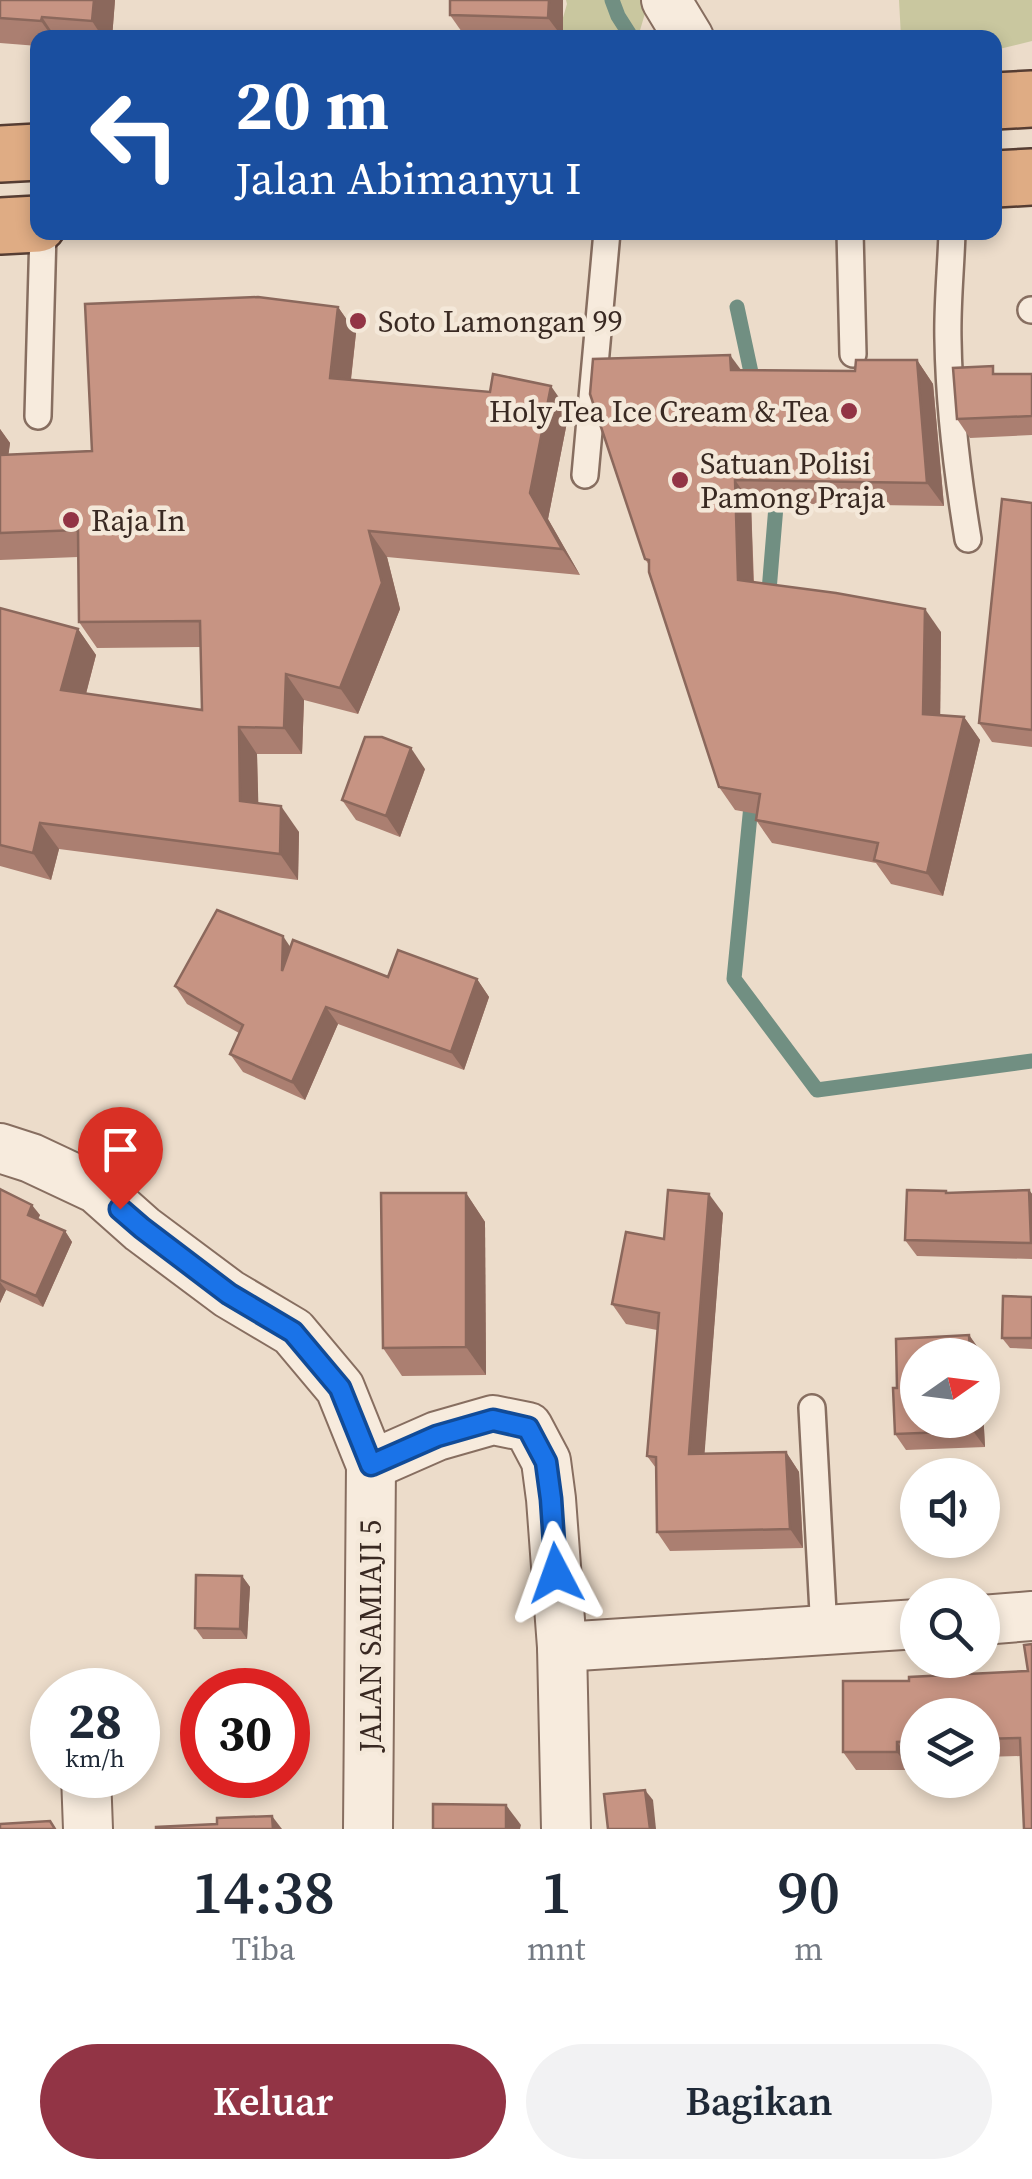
<!DOCTYPE html>
<html lang="id">
<style>
:root{--surface:#fff;--page:#f2f2f3;--text:#1f2937;--muted:#747a83;--accent:#923445}
body{margin:0;font-family:"Source Serif 4",serif;background:var(--page);color:var(--text);height:100vh;display:flex;flex-direction:column;font-size:38px;white-space:nowrap}
*{box-sizing:border-box;margin:0}
p{font-size:32px;color:var(--muted)}
.icon{flex:none;width:55px;height:55px;fill:none;stroke:currentColor;stroke-width:2;stroke-linecap:round;stroke-linejoin:round}
.map{position:relative;height:1829px;overflow:hidden}
.drawer{display:flex;flex-direction:column;background:var(--surface);flex:1}
.drawer>*{flex:none}
.hud{position:absolute;left:30px;top:30px;width:972px;height:210px;border-radius:20px;box-shadow:0 5px 15px #0003;background:#1a4fa0;color:#fff;overflow:hidden}
.needle{width:65px;rotate:76deg}
.buttons{position:absolute;left:900px;top:1338px;display:grid;gap:20px}
.buttons a{display:grid;place-items:center;width:100px;height:100px;border-radius:50%;background:var(--surface);box-shadow:0 5px 15px #0003;font-size:50px}
.speed{position:absolute;left:30px;top:1668px;display:flex;gap:20px;font-size:50px;font-weight:700;text-align:center}
.speed>*{display:grid;place-content:center;width:130px;height:130px;border-radius:50%;background:var(--surface);box-shadow:0 5px 15px #0003;line-height:1}
.speed small{font-size:25px;font-weight:400}
.speed .limit{border:15px solid #d22;background:#fff;color:#111}
.pin{position:absolute;display:grid;place-items:center;width:85px;height:85px;color:#fff;margin:-102px -42px;border-radius:50% 50% 50% 0;rotate:-45deg;box-shadow:0 0 10px #0007}
.pin .icon{rotate:45deg}
.me{position:absolute;width:110px;margin:-55px;rotate:356deg;stroke-linejoin:round;filter:drop-shadow(0 0 8px #0008)}
.turn{display:flex;align-items:center;gap:35px;height:210px;padding:0 40px;font-size:45px}
.turn .icon{width:130px;height:130px;stroke-width:2.5}
.turn b{display:block;font-size:70px;line-height:85px}
.eta{display:flex;justify-content:space-evenly;align-items:center;height:170px;text-align:center}
.eta b{font-size:60px;font-weight:600;line-height:70px}
.action{display:flex;gap:20px;margin-top:auto;padding:20px 40px}
.action a{flex:1;height:115px;border-radius:60px;background:var(--accent);color:#fff;font-size:40px;font-weight:600;line-height:115px;text-align:center}
.action a+a{background:var(--page);color:var(--text)}
.map>svg:first-child{display:block}
</style>
<div class="map">
<svg width="1032" height="1829" viewBox="0 0 1032 1829">
<rect width="100%" height="100%" fill="#ecdcca"/>
<g fill="#c9c79f">
<polygon points="566,0 689,0 646,10 638,37 557,38 567,4"/>
<polygon points="899,0 1032,0 1032,41 995,50 995,38 901,37"/>
</g>
<g fill="none" stroke-linecap="round" stroke-linejoin="round">
<g stroke="#718f82" stroke-width="15">
<polyline points="612,0 618,16 632,38"/>
<polyline points="737,307 755,391"/>
<polyline points="768,603 777,494 776,487"/>
<polyline points="752,795 734,979 817,1090 1032,1061"/>
</g>
<g stroke="#876e60" stroke-width="30">
<g id="service">
<polyline points="850,232 853,354"/>
<path d="M952 232C951 268 947 305 948 340 949 408 957 472 968 539"/>
<polyline points="1031,310 1032,310"/>
<polyline points="38,416 43,232"/>
<polyline points="585,475 607,232"/>
<polyline points="812,1408 824,1631"/>
</g>
</g>
<g stroke="#876e60" stroke-width="52">
<g id="minor">
<polyline points="666,0 689,38"/>
<polyline points="0,1148 31,1158 97,1189 142,1229 229,1294 293,1332 340,1388 371,1465 368,1829"/>
<polyline points="371,1465 437,1436 493,1420 528,1427 546,1461 551,1499 562,1647 566,1829"/>
<polyline points="982,1620 1032,1616"/>
<polyline points="562,1647 918,1624"/>
<polyline points="86,1775 88,1829"/>
</g>
</g>
<g stroke="#563d33" stroke-width="60">
<g id="trunk">
<polyline points="995,101 1032,99"/>
<polyline points="0,154 38,152"/>
<polyline points="995,179 1032,177"/>
<polyline points="0,226 38,224"/>
</g>
</g>
<use href="#service" stroke="#f7ebdd" stroke-width="25"/>
<use href="#minor" stroke="#f7ebdd" stroke-width="48"/>
<use href="#trunk" stroke="#dfac84" stroke-width="55"/>
</g>
<g fill="#ab7f71">
<polygon points="0,0 115,0 112,38 38,38 38,46 0,43"/>
<polygon points="450,0 563,0 563,38 464,35 450,15"/>
<polygon points="338,307 356,333 351,380 569,412 548,519 580,575 387,557 400,609 358,714 304,700 302,754 257,754 258,803 299,832 298,880 59,849 51,880 0,866 0,608 78,629 96,655 86,694 202,710 201,647 97,648 79,622 78,557 0,560 0,429 10,443 8,455 92,451"/>
<polygon points="917,360 933,384 944,506 751,503 754,582 941,632 940,715 964,717 980,740 943,896 891,884 876,863 772,843 756,820 757,814 735,810 719,787 649,565 645,559 741,370 855,371"/>
<polygon points="999,374 1032,374 1032,435 970,438 957,419"/>
<polygon points="1032,503 1032,747 992,742 979,723"/>
<polygon points="425,769 400,837 356,820 342,800"/>
<polygon points="291,947 388,977 477,979 489,997 464,1070 338,1024 305,1100 243,1072 230,1054 239,1033 187,1004 175,986"/>
<polygon points="0,1189 40,1215 38,1219 65,1231 72,1242 43,1307 6,1290 0,1303"/>
<polygon points="1029,1190 1032,1194 1032,1259 917,1256 905,1240 947,1193"/>
<polygon points="466,1193 485,1222 486,1375 402,1376 383,1348"/>
<polygon points="723,1213 704,1454 786,1452 799,1472 803,1548 670,1551 657,1532 656,1468 647,1456 657,1330 626,1324 612,1304 664,1239"/>
<polygon points="1032,1297 1032,1349 1010,1348 1002,1338"/>
<polygon points="969,1335 981,1352 981,1355 918,1355 918,1420 982,1420 982,1392 985,1447 906,1450 895,1434 893,1388 897,1388 896,1339"/>
<polygon points="242,1576 250,1587 247,1639 203,1639 195,1628"/>
<polygon points="1032,1644 1021,1756 982,1757 982,1715 918,1715 918,1760 910,1760 910,1770 856,1770 843,1752 909,1681 1028,1671"/>
</g>
<g fill="#8b685c">
<polygon points="94,0 115,0 112,38 103,38 92,21"/>
<polygon points="549,0 563,0 563,38 548,18"/>
<polygon points="42,17 56,38 53,38 41,21"/>
<polygon points="338,307 356,333 348,404 330,378"/>
<polygon points="730,355 747,378 731,370"/>
<polygon points="917,360 933,384 944,506 927,483"/>
<polygon points="551,386 569,412 548,519 580,575 562,549 530,493"/>
<polygon points="0,429 10,443 5,482 0,475"/>
<polygon points="735,480 751,503 754,603 738,580"/>
<polygon points="369,531 387,557 400,609 358,714 340,688"/>
<polygon points="925,609 941,632 940,738 923,714"/>
<polygon points="78,629 96,655 80,716 61,690"/>
<polygon points="286,674 304,700 302,754 284,728"/>
<polygon points="964,717 980,740 943,896 927,873"/>
<polygon points="239,727 257,754 259,827 240,801"/>
<polygon points="411,748 425,769 400,837 386,816"/>
<polygon points="281,806 299,832 298,880 280,854"/>
<polygon points="40,823 59,849 51,880 33,853"/>
<polygon points="283,936 295,954 282,971"/>
<polygon points="477,979 489,997 464,1070 451,1052"/>
<polygon points="326,1007 338,1024 305,1100 292,1082"/>
<polygon points="1029,1190 1032,1194 1032,1244 1031,1243"/>
<polygon points="466,1193 485,1222 486,1375 466,1347"/>
<polygon points="709,1194 723,1213 703,1474 689,1454"/>
<polygon points="32,1205 40,1215 35,1225 28,1215"/>
<polygon points="65,1231 72,1242 43,1307 36,1296"/>
<polygon points="0,1282 6,1290 0,1303"/>
<polygon points="969,1335 981,1352 981,1355 970,1355"/>
<polygon points="982,1392 985,1447 973,1431 973,1420 982,1420"/>
<polygon points="786,1452 799,1472 803,1548 790,1529"/>
<polygon points="242,1576 250,1587 247,1639 240,1629"/>
<polygon points="897,1742 910,1760 910,1770 897,1752"/>
<polygon points="645,1790 653,1800 656,1829 650,1829"/>
<polygon points="506,1805 521,1825 520,1829 506,1829"/>
<polygon points="272,1816 282,1829 273,1829"/>
</g>
<g fill="#c79483" stroke="#8b685c" stroke-width="2.5">
<polygon points="0,0 94,0 92,21 42,17 41,21 0,18"/>
<polygon points="450,0 549,0 548,18 450,15"/>
<polygon points="258,297 338,307 330,378 490,392 493,374 551,386 530,493 562,549 369,531 382,583 340,688 286,674 284,728 239,727 240,801 281,806 280,854 40,823 33,853 0,845 0,608 78,629 61,690 202,710 200,621 79,622 78,530 0,533 0,455 92,451 85,304"/>
<polygon points="730,355 731,370 855,371 856,360 917,360 927,483 735,480 738,580 836,593 925,609 923,714 964,717 927,873 874,860 878,843 756,820 760,794 719,787 649,572 649,560 645,559 590,394 593,359"/>
<polygon points="993,366 993,374 1032,374 1032,416 957,419 953,368"/>
<polygon points="1002,499 1032,503 1032,730 979,723"/>
<polygon points="365,737 382,737 411,748 386,816 342,800"/>
<polygon points="217,910 283,936 282,971 293,940 388,977 398,950 477,979 451,1052 326,1007 292,1082 230,1054 243,1025 175,986"/>
<polygon points="0,1189 32,1205 28,1215 65,1231 36,1296 0,1280"/>
<polygon points="668,1190 709,1194 689,1454 786,1452 790,1529 657,1532 656,1457 647,1456 659,1313 612,1304 626,1232 664,1239"/>
<polygon points="907,1190 946,1191 946,1193 1029,1190 1031,1243 905,1240"/>
<polygon points="381,1193 466,1193 466,1347 383,1348"/>
<polygon points="1003,1296 1032,1297 1032,1338 1002,1338"/>
<polygon points="969,1335 970,1355 918,1355 918,1420 973,1420 973,1431 895,1434 893,1388 897,1388 896,1339"/>
<polygon points="196,1575 242,1576 240,1629 195,1628"/>
<polygon points="1032,1644 1032,1829 1024,1829 1020,1738 982,1739 982,1715 918,1715 918,1741 897,1742 897,1752 843,1752 843,1681 909,1681 909,1677 1028,1671 1024,1645"/>
<polygon points="645,1790 650,1829 608,1829 604,1794"/>
<polygon points="433,1804 506,1805 506,1829 433,1829"/>
<polygon points="272,1816 273,1829 156,1829 156,1827 217,1824 217,1818"/>
<polygon points="50,1821 55,1829 0,1829 0,1824"/>
</g>
<g fill="none" stroke-linecap="round" stroke-linejoin="round">
<g stroke="#114b97" stroke-width="25">
<polyline id="route" points="120,1209 142,1228 229,1294 293,1332 340,1388 371,1465 437,1436 493,1420 528,1428 546,1462 551,1499 556,1573"/>
</g>
<use href="#route" stroke="#1a73e8" stroke-width="18"/>
</g>
<g fill="#923445" stroke="#f4e8d9" stroke-width="4">
<circle cx="358" cy="321" r="10"/>
<circle cx="849" cy="411" r="10"/>
<circle cx="680" cy="480" r="10"/>
<circle cx="71" cy="520" r="10"/>
</g>
<g text-anchor="middle" dominant-baseline="central" stroke-width="9" stroke-linejoin="round" paint-order="stroke">
<g font-size="30" fill="#392922" stroke="#f4e8d9" text-anchor="start">
<text x="378" y="321">Soto Lamongan 99</text>
<text x="829" y="411" text-anchor="end">Holy Tea Ice Cream &amp; Tea</text>
<text x="700" y="463">Satuan Polisi<tspan x="700" dy="34">Pamong Praja</tspan></text>
<text x="91" y="520">Raja In</text>
</g>
<g font-size="30" fill="#392922" stroke="#f4e8d9">
<text transform="translate(370 1636) rotate(-90)">JALAN SAMIAJI 5</text>
</g>
</g>
</svg>
<div class="buttons">
<a><svg class="needle" viewBox="-14 -14 28 28"><path d="M0-13l5 13h-10z" fill="#e53935"/><path d="M0 13l5-13h-10z" fill="#747a83"/></svg></a>
<a><svg class="icon" aria-label="sound" viewBox="0 0 24 24"><path d="M4 9h4l5-4v14l-5-4H4zM17 9q2 3 0 6"/></svg></a>
<a><svg class="icon" aria-label="search" viewBox="0 0 24 24"><circle cx="10" cy="10" r="6"/><path d="M15 15l6 6"/></svg></a>
<a><svg class="icon" aria-label="layers" viewBox="0 0 24 24"><path d="M12 4l9 5-9 5-9-5zM3 14l9 5 9-5"/></svg></a>
</div>
<div class="speed"><div>28<small>km/h</small></div><div class="limit">30</div></div>
<div class="pin" style="left:120px;top:1209px;background:#d93025"><svg class="icon" aria-label="arrive" viewBox="0 0 24 24"><path d="M6 21V4h12l-3 4 3 4H6"/></svg></div>
<svg class="me" style="left:556px;top:1573px" viewBox="-20 -20 40 40"><path d="M0-17L14 15 0 8-14 15z" fill="#1a73e8" stroke="#fff" stroke-width="4"/></svg>
<div class="hud">
<div class="turn"><svg class="icon" aria-label="left" viewBox="0 0 24 24"><path d="M17 20v-9H6M10 6l-5 5 5 5"/></svg><div><b>20 m</b>Jalan Abimanyu I</div></div>
</div>
</div>
<section class="drawer">
<div class="eta">
<div><b>14:38</b><p>Tiba</p></div>
<div><b>1</b><p>mnt</p></div>
<div><b>90</b><p>m</p></div>
</div>
<div class="action"><a>Keluar</a><a>Bagikan</a></div>
</section>
